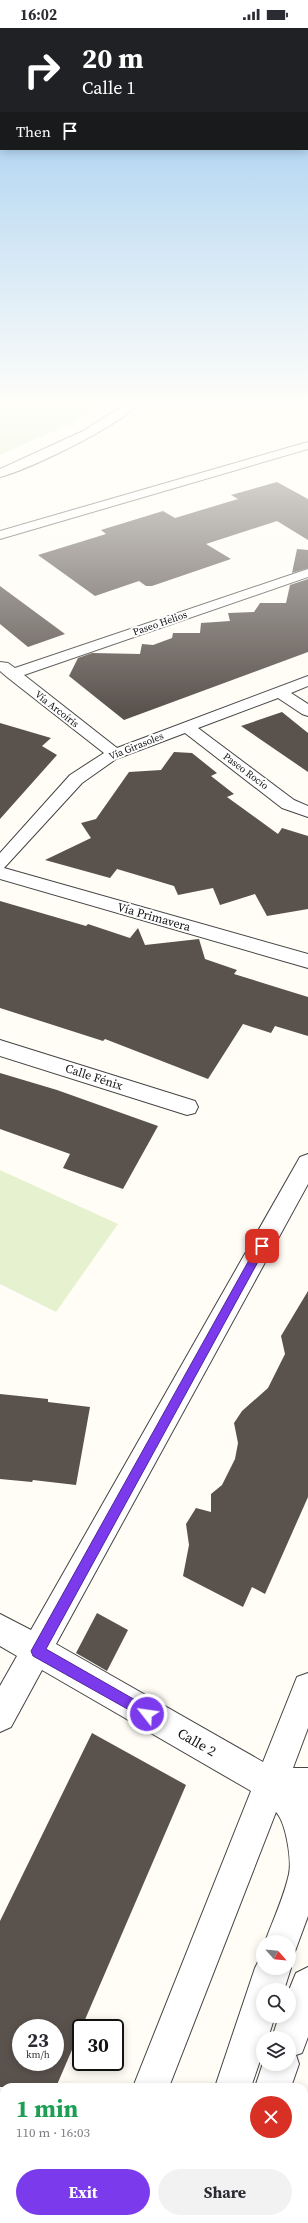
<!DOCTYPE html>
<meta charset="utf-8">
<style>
:root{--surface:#fff;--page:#f2f2f3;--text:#2b2b33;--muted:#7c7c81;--accent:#7c3aed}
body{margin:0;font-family:"Source Serif 4",serif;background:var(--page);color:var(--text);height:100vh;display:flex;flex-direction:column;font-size:15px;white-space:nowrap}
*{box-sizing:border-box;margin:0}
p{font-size:13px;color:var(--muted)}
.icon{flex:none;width:22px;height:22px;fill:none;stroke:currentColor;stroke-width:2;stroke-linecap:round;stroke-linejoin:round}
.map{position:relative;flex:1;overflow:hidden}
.sheet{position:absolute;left:0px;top:2055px;width:308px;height:140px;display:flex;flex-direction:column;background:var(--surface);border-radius:12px 12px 0 0;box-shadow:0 2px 10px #0003}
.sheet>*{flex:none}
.top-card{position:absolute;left:0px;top:0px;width:308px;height:122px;box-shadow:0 2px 10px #0003;background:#202124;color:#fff;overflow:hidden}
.needle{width:26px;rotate:117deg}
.fabs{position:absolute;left:256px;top:1907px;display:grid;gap:8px}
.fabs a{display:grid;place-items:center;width:40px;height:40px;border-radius:50%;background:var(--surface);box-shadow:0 2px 10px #0003;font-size:20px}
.speed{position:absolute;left:12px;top:1991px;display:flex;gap:8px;font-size:20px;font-weight:700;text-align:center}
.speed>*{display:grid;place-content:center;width:52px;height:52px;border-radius:50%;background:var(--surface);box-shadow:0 2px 10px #0003;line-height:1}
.speed small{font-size:10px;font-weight:400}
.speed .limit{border:2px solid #111;border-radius:6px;background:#fff;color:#111}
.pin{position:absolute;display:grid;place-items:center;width:34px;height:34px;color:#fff;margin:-17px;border-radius:8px;box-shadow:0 2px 6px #0006}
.me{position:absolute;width:44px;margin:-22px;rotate:300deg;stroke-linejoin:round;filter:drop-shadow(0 0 3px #0008)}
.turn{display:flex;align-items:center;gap:14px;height:84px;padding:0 16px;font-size:18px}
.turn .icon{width:52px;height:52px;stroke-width:2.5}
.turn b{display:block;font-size:28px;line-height:34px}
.then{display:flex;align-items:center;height:38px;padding:0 16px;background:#0003;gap:8px;font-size:15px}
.round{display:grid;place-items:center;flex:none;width:42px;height:42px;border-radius:21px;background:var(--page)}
.summary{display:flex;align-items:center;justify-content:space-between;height:68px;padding:0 16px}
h1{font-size:24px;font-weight:700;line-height:30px;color:#1e9e55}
.primary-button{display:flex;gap:8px;margin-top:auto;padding:8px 16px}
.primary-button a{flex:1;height:46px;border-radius:24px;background:var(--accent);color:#fff;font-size:16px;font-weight:700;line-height:46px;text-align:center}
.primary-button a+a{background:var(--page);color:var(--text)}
.status{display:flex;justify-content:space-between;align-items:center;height:28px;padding:0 20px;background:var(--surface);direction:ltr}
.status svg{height:11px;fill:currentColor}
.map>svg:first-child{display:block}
</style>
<div class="status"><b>16:02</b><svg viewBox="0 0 49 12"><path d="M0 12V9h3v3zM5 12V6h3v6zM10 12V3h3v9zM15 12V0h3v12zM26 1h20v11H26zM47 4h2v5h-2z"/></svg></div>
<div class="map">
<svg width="308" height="2195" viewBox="0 0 308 2195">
<rect width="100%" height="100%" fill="#fffdf5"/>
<polygon fill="#d5ebbd" points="0,375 103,375 67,397 0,427"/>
<polygon fill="#e6f2cf" points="0,1142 118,1196 56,1284 0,1256"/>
<g fill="#5a524d" fill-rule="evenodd">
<polygon points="277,454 308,471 308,512 277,493 206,516 231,531 152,558 146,558 139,553 95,568 38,527 106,506 101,502 163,483 175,490 238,471 231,467"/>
<polygon points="297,521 308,522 308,540 292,545"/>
<polygon points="308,551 308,624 124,692 69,648 78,630 92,625 140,626 142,616 153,617 172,610 173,605 200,605 201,595 230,593 228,585 254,584 260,575 286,575 290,557"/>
<polygon points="0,558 65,606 28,619 0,596"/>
<polygon points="282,684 308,705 308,744 241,698"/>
<polygon points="0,695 51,710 42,718 57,727 0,791"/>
<polygon points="174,724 192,725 217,745 211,748 234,766 227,769 278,806 282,800 308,808 308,881 267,888 255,866 220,877 213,860 178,867 174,858 117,841 110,850 45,832 91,810 81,795 96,791 129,744 161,742"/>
<polygon points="0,873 86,898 88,896 130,910 138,900 145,917 199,911 205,931 237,942 234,946 308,969 308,1008 275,998 271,1005 243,996 208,1051 105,1011 103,1013 0,980"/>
<polygon points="0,1045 57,1062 158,1098 123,1161 63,1140 70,1126 0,1101"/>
<polygon points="308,1263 308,1469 265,1566 252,1559 243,1579 183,1548 189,1517 186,1496 196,1480 211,1484 211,1466 222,1457 235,1431 238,1415 234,1395 242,1383 268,1360 285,1326 281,1308"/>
<polygon points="0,1366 48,1371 48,1374 90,1379 76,1457 33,1452 32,1454 0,1451"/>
<polygon points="97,1585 128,1602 107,1643 76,1625"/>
<path d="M92 1705 186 1757 56 2059H0V1893ZM21 2000H55V2034H21Z"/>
</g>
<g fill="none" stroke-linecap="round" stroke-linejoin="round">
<g stroke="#444" stroke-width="2">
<g id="minor">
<path d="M127 375H139C122 397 28 442 0 449V441L83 403Z"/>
<polygon points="308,414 308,421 0,511 0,503"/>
<polygon points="308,541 308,549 24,647 117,720 308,648 308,658 291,665 308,676 308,688 302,686 278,670 198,700 294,772 308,778 308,789 282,780 185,705 116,731 82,755 4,840 308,926 308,940 0,851 0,825 70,747 104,725 7,649 0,643 0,634 8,635 15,640"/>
<polygon points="0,1012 195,1073 198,1079 195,1085 187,1087 0,1028"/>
<path d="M308 1126V1156L56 1616 263 1734 297 1649 308 1645V1700L293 1740H308V1888L294 1926 289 1928V1914H265C273 1892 284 1869 289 1846 292 1832 286 1794 276 1784L169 2059H133L251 1763 42 1642 11 1699 0 1704V1658L17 1628 0 1618V1586L31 1602 300 1129Z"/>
<polygon points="263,1927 263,1940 289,1940 289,1936 291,1940 284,1962 263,1962 263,1988 275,1988 268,2010 263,2010 263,2024 251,2059 215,2059 255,1940 261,1928"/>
<polygon points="308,1939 308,2009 302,2025 296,2027 299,2036 291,2059 255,2059 263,2035 289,2036 289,2010 272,2010 279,1988 289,1988 289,1962 296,1945"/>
<polygon points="79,2191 118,2191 117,2195 78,2195"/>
<polygon points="182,2191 247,2191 246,2195 182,2195"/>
</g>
</g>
<use href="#minor" fill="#fff" fill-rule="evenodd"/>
</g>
<linearGradient id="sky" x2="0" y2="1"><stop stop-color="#95c6ee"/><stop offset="0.55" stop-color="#fffefa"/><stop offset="1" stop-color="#fffefa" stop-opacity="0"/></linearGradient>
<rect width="308" height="683" fill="url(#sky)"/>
<polygon fill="#7c3aed" stroke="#51269a" points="262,1214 267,1218 265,1221 46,1621 151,1681 153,1686 151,1690 147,1692 33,1628 31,1623 258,1216"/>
<g text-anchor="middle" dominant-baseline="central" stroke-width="4" stroke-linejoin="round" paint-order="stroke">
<g font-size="10" fill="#111" stroke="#fff">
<text transform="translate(160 595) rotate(-19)">Paseo Helios</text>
<text transform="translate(57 681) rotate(38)">Vía Arcoíris</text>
<text transform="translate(136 718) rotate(-22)">Vía Girasoles</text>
<text transform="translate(246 743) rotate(37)">Paseo Rocío</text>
</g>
<g font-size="12" fill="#111" stroke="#fff">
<text transform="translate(154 889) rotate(16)">Vía Primavera</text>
<text transform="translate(94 1049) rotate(18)">Calle Fénix</text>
</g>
<g font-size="14" fill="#111" stroke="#fff">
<text transform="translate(197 1714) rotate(30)">Calle 2</text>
</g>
</g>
</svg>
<div class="fabs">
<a><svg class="needle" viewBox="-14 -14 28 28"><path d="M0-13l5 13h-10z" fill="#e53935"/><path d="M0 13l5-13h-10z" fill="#7c7c81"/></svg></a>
<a><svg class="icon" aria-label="search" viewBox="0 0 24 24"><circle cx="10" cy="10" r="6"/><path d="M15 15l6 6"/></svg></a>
<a><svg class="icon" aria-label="layers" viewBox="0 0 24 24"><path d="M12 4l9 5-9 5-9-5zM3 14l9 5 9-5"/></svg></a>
</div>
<div class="speed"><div>23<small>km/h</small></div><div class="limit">30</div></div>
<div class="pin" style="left:262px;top:1218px;background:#d93025"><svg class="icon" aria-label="arrive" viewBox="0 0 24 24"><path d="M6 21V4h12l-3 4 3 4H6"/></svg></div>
<svg class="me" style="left:147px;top:1686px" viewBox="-20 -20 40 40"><circle r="17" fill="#7c3aed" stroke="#fff" stroke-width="3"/><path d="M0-11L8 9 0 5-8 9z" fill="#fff"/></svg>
<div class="top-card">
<div class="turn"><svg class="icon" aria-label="right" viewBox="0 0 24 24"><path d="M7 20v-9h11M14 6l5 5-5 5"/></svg><div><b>20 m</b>Calle 1</div></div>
<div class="then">Then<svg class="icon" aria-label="arrive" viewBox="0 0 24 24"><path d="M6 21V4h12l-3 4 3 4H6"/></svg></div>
</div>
<section class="sheet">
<div class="summary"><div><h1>1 min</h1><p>110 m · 16:03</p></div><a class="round" style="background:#d93025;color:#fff"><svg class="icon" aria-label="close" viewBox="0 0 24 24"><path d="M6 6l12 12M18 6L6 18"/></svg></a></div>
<div class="primary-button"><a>Exit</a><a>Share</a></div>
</section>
</div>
